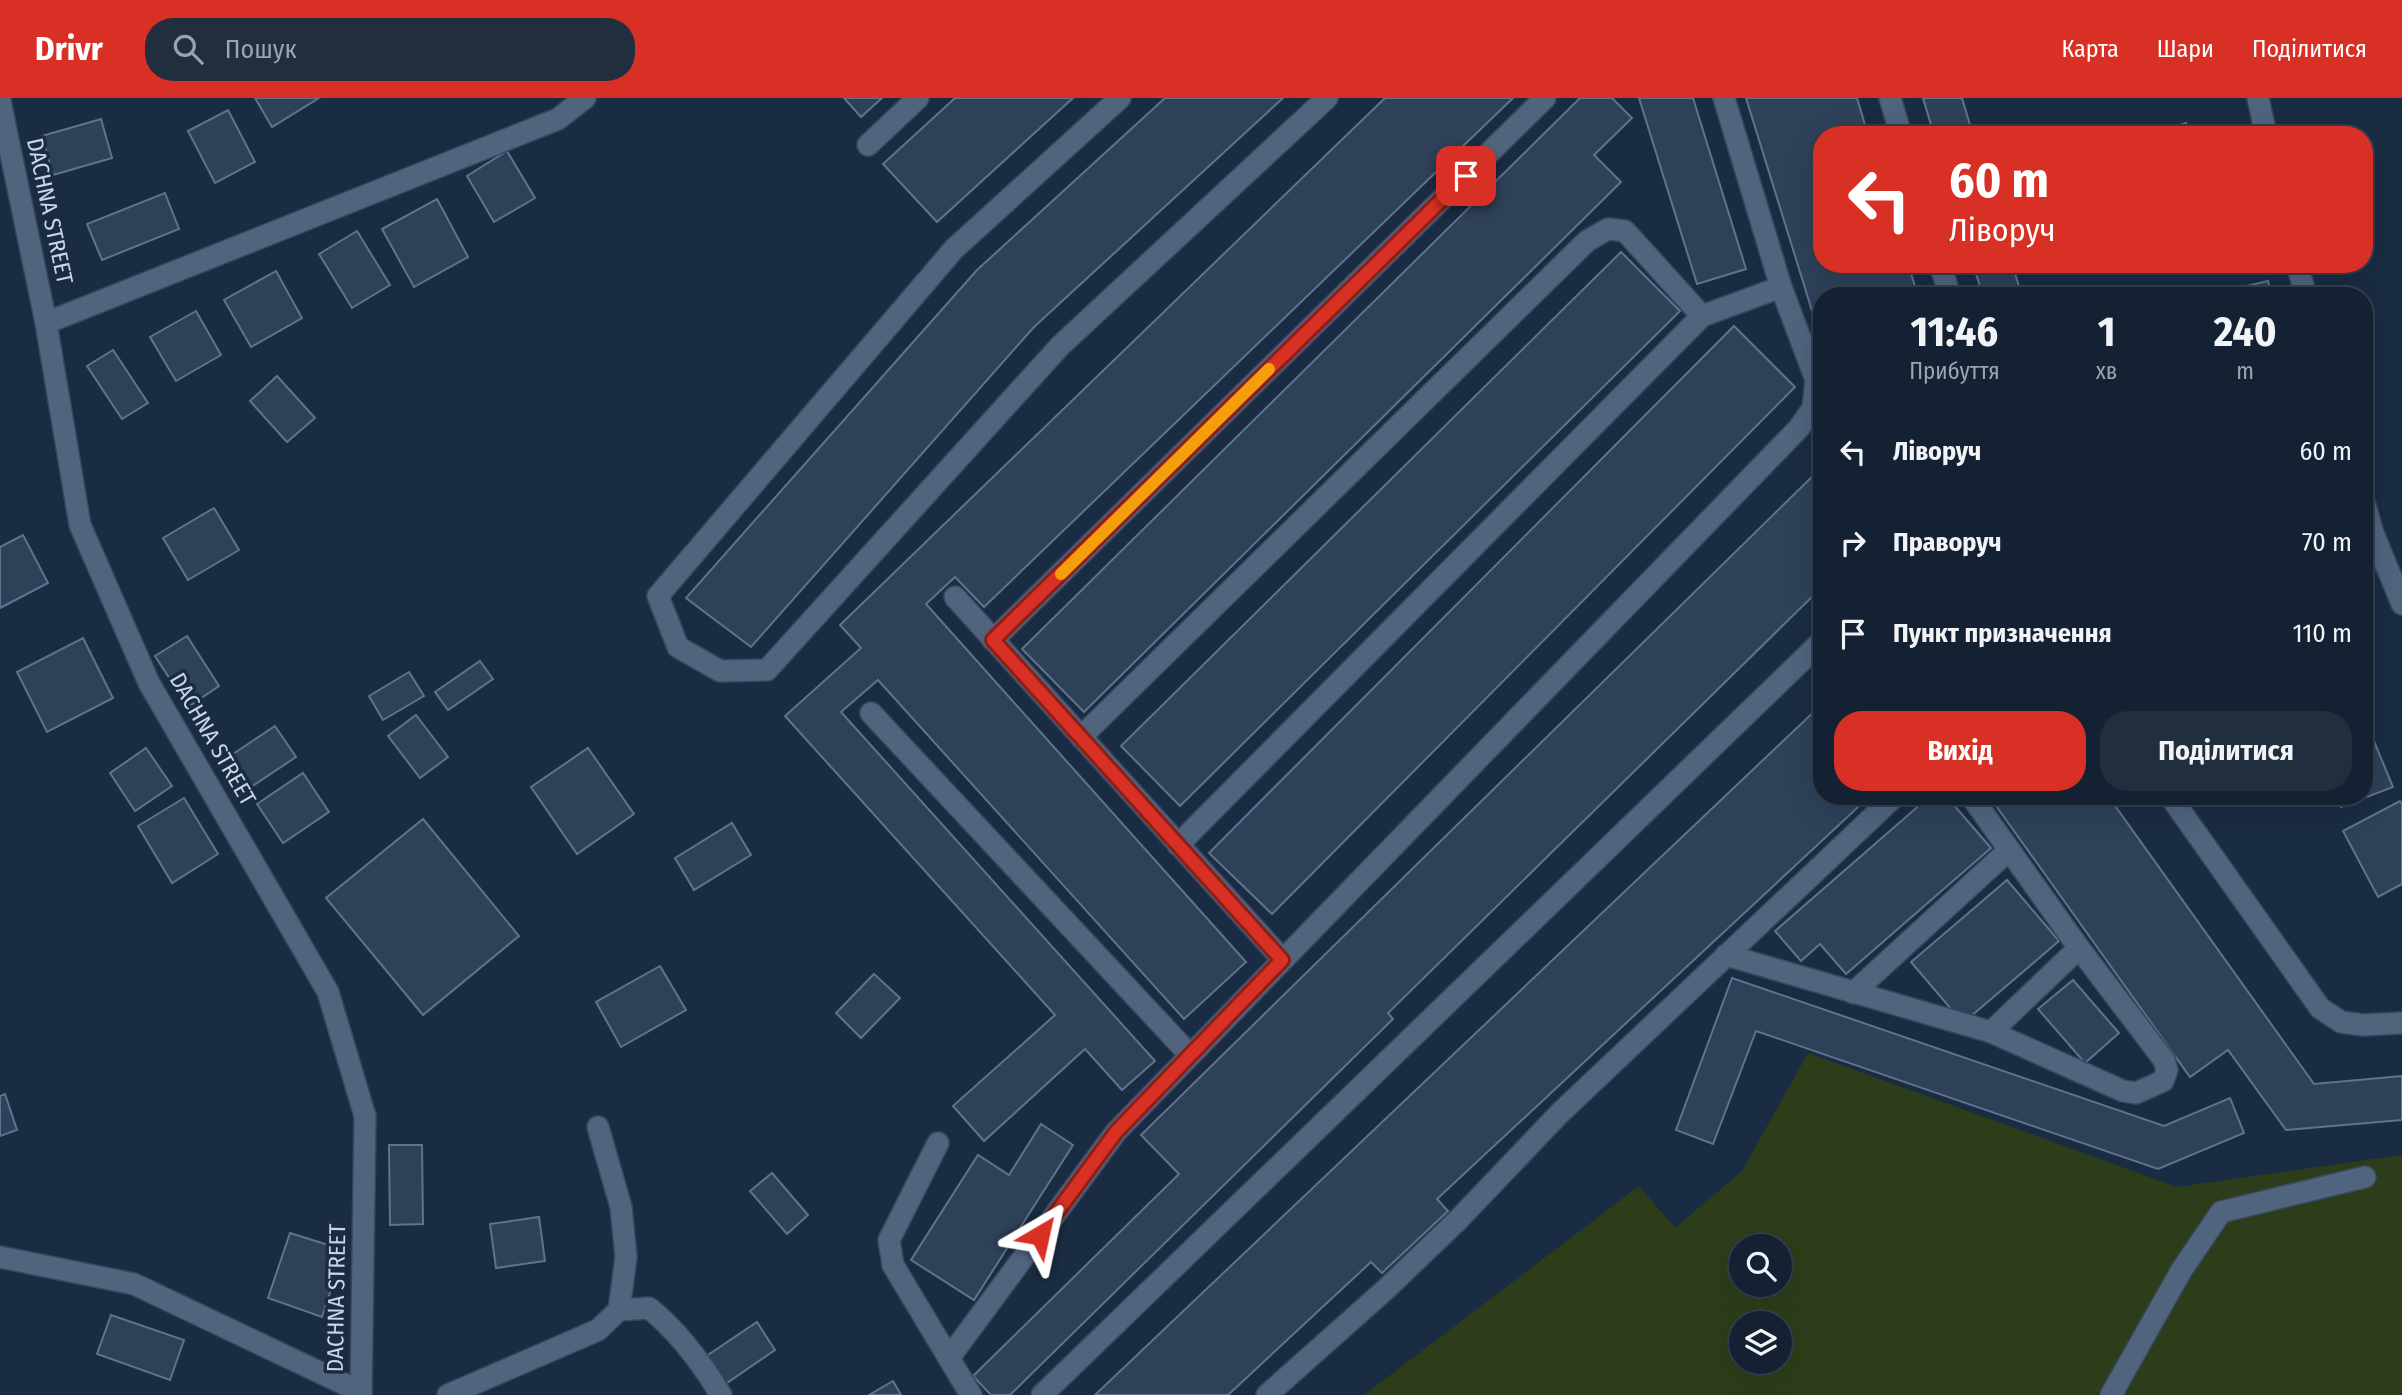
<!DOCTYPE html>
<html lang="uk">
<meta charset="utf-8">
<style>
:root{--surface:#142132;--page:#212e3e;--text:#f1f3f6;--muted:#9da3ac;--line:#333e4d;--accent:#d93025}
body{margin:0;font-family:"Fira Sans Condensed",sans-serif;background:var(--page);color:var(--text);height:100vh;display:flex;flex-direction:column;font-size:26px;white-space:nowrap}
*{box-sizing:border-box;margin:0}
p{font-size:23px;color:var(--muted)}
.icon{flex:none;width:38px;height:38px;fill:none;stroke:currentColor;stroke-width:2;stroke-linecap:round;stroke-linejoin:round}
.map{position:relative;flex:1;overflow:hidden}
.details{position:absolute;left:1813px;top:189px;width:560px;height:518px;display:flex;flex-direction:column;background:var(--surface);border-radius:28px;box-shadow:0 7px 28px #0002,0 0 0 2px var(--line)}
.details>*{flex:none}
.banner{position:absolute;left:1813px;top:28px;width:560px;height:147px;border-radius:28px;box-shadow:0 7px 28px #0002,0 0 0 2px var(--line);background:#d93025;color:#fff;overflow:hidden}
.controls{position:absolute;left:1729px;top:1136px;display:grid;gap:14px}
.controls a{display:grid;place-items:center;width:63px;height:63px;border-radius:50%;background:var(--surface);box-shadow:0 7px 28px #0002,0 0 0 2px var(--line);font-size:35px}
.pin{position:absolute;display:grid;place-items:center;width:60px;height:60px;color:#fff;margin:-30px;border-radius:14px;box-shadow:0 4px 10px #0006}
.me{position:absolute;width:77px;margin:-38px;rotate:36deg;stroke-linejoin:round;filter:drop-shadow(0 0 5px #0008)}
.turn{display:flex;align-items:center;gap:24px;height:147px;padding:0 21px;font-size:32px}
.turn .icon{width:91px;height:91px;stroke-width:2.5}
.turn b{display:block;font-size:49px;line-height:60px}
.eta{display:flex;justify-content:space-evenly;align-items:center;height:119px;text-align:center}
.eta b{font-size:42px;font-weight:700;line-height:49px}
.button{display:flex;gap:14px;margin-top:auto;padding:14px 21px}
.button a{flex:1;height:80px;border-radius:28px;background:var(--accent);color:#fff;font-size:28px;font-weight:700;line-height:80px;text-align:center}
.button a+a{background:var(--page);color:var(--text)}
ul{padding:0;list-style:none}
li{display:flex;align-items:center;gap:21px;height:91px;padding:0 21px}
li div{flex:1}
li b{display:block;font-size:26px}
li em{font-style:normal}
header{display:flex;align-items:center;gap:42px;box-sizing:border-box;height:98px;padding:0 35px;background:var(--accent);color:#fff}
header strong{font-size:33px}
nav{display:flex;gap:38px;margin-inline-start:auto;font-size:24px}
.search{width:490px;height:63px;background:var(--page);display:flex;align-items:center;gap:18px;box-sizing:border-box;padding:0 24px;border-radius:28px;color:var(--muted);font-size:26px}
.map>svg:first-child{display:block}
</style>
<header>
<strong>Drivr</strong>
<div class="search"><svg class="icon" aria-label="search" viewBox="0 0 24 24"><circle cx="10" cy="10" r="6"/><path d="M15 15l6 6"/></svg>Пошук</div>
<nav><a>Карта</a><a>Шари</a><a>Поділитися</a></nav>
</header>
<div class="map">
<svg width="2402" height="1297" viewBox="0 0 2402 1297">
<rect width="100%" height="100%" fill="#1a2c43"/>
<path fill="#2d3d19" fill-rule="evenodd" d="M1808 955 2177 1089 2402 1057V1297H1364L1639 1088 1675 1130 1742 1073ZM1741 1148H1780V1186H1741ZM1741 1225H1780V1264H1741Z"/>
<g fill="#2e4159" stroke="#5f738e" stroke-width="2">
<polygon points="255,0 319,0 272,29"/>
<polygon points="844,0 882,0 861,19"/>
<polygon points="955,0 1073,0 937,124 883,66"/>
<polygon points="1165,0 1283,0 1034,229 751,549 686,500 977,172"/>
<polygon points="1385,0 1513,0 984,509 955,479 926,506 1246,864 1184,921 878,582 841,614 1155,963 1122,992 1085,951 984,1043 953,1008 1055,917 785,618 861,550 840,527"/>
<polygon points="1580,0 1612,0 1632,20 1594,57 1621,84 1084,614 1022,551"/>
<polygon points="1639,0 1693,0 1746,171 1697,186"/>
<polygon points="1746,0 1857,0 1868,37 1822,37 1822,166 1908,166 1918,198 1822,198 1822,245"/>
<polygon points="1923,0 1962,0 1973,37 1934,37"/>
<polygon points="228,12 255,64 215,85 188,33"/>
<polygon points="101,21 112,60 53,77 42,38"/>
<polygon points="2186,25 2190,37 2149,37"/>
<polygon points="507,53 535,100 494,124 467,78"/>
<polygon points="165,95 179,131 102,162 87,126"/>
<polygon points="437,101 468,159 414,189 382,131"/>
<polygon points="357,133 390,187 352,210 319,156"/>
<polygon points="1621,154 1680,213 1180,708 1121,648"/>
<polygon points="1973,166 2012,166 2022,198 1983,198"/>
<polygon points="276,173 302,220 251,249 224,202"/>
<polygon points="2268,183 2272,198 2223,198 2222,194"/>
<polygon points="196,213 221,257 176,283 150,239"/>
<polygon points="1734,228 1795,289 1272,816 1209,755"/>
<polygon points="113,252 148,305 122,321 87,268"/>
<polygon points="277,278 315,320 287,344 250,303"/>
<polygon points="1822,369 1822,489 1388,915 1393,921 1010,1297 991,1297 973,1278 1179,1076 1141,1037"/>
<polygon points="214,410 239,452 188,482 163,440"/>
<polygon points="23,437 48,485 0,510 0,449"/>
<polygon points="187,538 219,588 188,609 155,558"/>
<polygon points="83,540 113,600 47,634 17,574"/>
<polygon points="480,563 493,581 448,612 435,594"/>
<polygon points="409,574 424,598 383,622 369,598"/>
<polygon points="1822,606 1822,698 1870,698 1437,1101 1448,1113 1382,1175 1371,1164 1228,1297 1095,1297"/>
<polygon points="416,617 448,659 420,680 388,638"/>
<polygon points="2364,619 2393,689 2341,709 2336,698 2364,698"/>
<polygon points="275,628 296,659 239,697 218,666"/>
<polygon points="146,650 172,688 135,713 110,675"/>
<polygon points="588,650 634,716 577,756 531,689"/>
<polygon points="303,675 329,714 283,745 257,706"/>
<polygon points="1930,698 1946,698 1991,750 1846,876 1820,846 1801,863 1775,833"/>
<polygon points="1989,698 2108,698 2314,986 2402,978 2402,1022 2286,1032 2228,952 2190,979"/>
<polygon points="184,700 218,756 172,785 138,728"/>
<polygon points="2400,703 2402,706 2402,786 2378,799 2343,733"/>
<polygon points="423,721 519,838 423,917 326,800"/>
<polygon points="732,725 751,757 694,792 675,760"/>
<polygon points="2007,782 2059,843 1963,925 1911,864"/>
<polygon points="660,868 686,912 621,949 596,904"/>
<polygon points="874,876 900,900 861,940 836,915"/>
<polygon points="1732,880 2164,1028 2230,1000 2244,1035 2158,1071 1756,933 1713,1046 1676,1032"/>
<polygon points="2073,882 2119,935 2085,965 2038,911"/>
<polygon points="5,996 17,1032 0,1038 0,998"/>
<polygon points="1041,1026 1073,1047 974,1202 911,1162 978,1057 1009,1077"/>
<polygon points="389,1047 422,1047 423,1126 390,1127"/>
<polygon points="772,1075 808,1117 787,1136 750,1093"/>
<polygon points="539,1119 545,1163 496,1170 490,1126"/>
<polygon points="290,1135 344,1152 322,1219 268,1200"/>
<polygon points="111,1217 184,1242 170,1282 97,1256"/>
<polygon points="757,1224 775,1252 724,1287 705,1259"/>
<polygon points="893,1283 901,1297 869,1297"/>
</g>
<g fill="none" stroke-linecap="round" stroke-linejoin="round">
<g stroke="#374659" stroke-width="24">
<g id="lane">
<polyline points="1120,0 954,151 658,498 678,549 720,573 767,572 1060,248 1327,0"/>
<polyline points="1890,0 1901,37"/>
<polyline points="868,47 918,0"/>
<polyline points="1940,166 1950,198"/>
<polyline points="955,499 1282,861"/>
<polyline points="993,542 1545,0"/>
<polyline points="871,615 1190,957"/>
<polyline points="1081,639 1587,143 1608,131 1625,133 1702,218 1781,189"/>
<polyline points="2170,698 2320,910 2341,924 2363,927 2402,925"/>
<polyline points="1178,747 1702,218"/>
<polyline points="1726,857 1991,934 2123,993 2136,995 2163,983 2167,972 2164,962 2079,850 1971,698"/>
<polyline points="1853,895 2009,752"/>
<polyline points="1991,934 2079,850"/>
<polyline points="938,1045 889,1142 893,1167 971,1297"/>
<polyline points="949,1260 1116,1034 1799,330 1813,310 1816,282 1781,189 1724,0"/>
<polyline points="1042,1297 1822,543"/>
<polyline points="1267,1297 1385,1192 1458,1122 1560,1015 1895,698"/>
<polyline points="2111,1297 2181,1173 2221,1114 2365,1079"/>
</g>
</g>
<g stroke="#374659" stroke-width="24">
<g id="street">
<polyline points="2258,0 2266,37"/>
<polyline points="0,3 46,225 80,427 149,585 328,894 365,1018 361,1297"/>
<polyline points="2297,166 2306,198"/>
<polyline points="46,225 558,21 585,0"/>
<polyline points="2364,404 2373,435 2402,506"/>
<polyline points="0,1159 134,1186 361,1294"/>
<path d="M619 1212 649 1210C679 1234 701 1264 721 1297"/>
<polyline points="448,1297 598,1232 619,1212 626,1159 621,1109 598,1029"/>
</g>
</g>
<use href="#lane" stroke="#50647e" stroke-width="21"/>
<use href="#street" stroke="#50647e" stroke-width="21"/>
</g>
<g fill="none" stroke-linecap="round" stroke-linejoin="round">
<g stroke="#8d1f18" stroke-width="18">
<polyline id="route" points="1040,1137 1116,1034 1282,862 993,542 1466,78"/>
</g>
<use href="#route" stroke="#d93025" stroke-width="12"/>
<polyline stroke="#f59e0b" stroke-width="12" points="1061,476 1269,271"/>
</g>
<g text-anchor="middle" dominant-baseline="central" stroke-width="7" stroke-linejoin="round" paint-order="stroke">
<g font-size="23" fill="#cad6e5" stroke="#1a2c43">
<text transform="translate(50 113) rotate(78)">DACHNA STREET</text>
<text transform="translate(213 641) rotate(60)">DACHNA STREET</text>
<text transform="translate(336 1200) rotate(-89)">DACHNA STREET</text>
</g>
</g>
</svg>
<div class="controls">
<a><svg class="icon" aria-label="search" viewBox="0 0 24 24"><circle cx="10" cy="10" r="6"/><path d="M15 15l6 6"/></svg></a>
<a><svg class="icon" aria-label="layers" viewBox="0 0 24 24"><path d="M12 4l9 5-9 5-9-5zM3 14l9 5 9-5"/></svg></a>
</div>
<div class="pin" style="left:1466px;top:78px;background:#d93025"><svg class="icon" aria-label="arrive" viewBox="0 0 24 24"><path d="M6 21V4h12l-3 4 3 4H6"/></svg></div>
<svg class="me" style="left:1040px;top:1137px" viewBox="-20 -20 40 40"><path d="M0-17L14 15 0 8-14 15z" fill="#d93025" stroke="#fff" stroke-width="4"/></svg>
<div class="banner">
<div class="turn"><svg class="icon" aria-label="left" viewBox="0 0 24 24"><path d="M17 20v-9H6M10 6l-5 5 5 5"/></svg><div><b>60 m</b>Ліворуч</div></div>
</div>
<section class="details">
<div class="eta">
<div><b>11:46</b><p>Прибуття</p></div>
<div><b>1</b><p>хв</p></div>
<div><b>240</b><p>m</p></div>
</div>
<ul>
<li><svg class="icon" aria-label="left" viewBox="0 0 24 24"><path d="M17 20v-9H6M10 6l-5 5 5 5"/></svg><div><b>Ліворуч</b></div><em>60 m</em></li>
<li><svg class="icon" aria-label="right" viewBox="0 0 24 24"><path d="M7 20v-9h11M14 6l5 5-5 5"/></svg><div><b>Праворуч</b></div><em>70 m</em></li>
<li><svg class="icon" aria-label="arrive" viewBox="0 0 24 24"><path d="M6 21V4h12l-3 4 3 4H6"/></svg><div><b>Пункт призначення</b></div><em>110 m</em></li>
</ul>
<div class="button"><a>Вихід</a><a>Поділитися</a></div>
</section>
</div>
